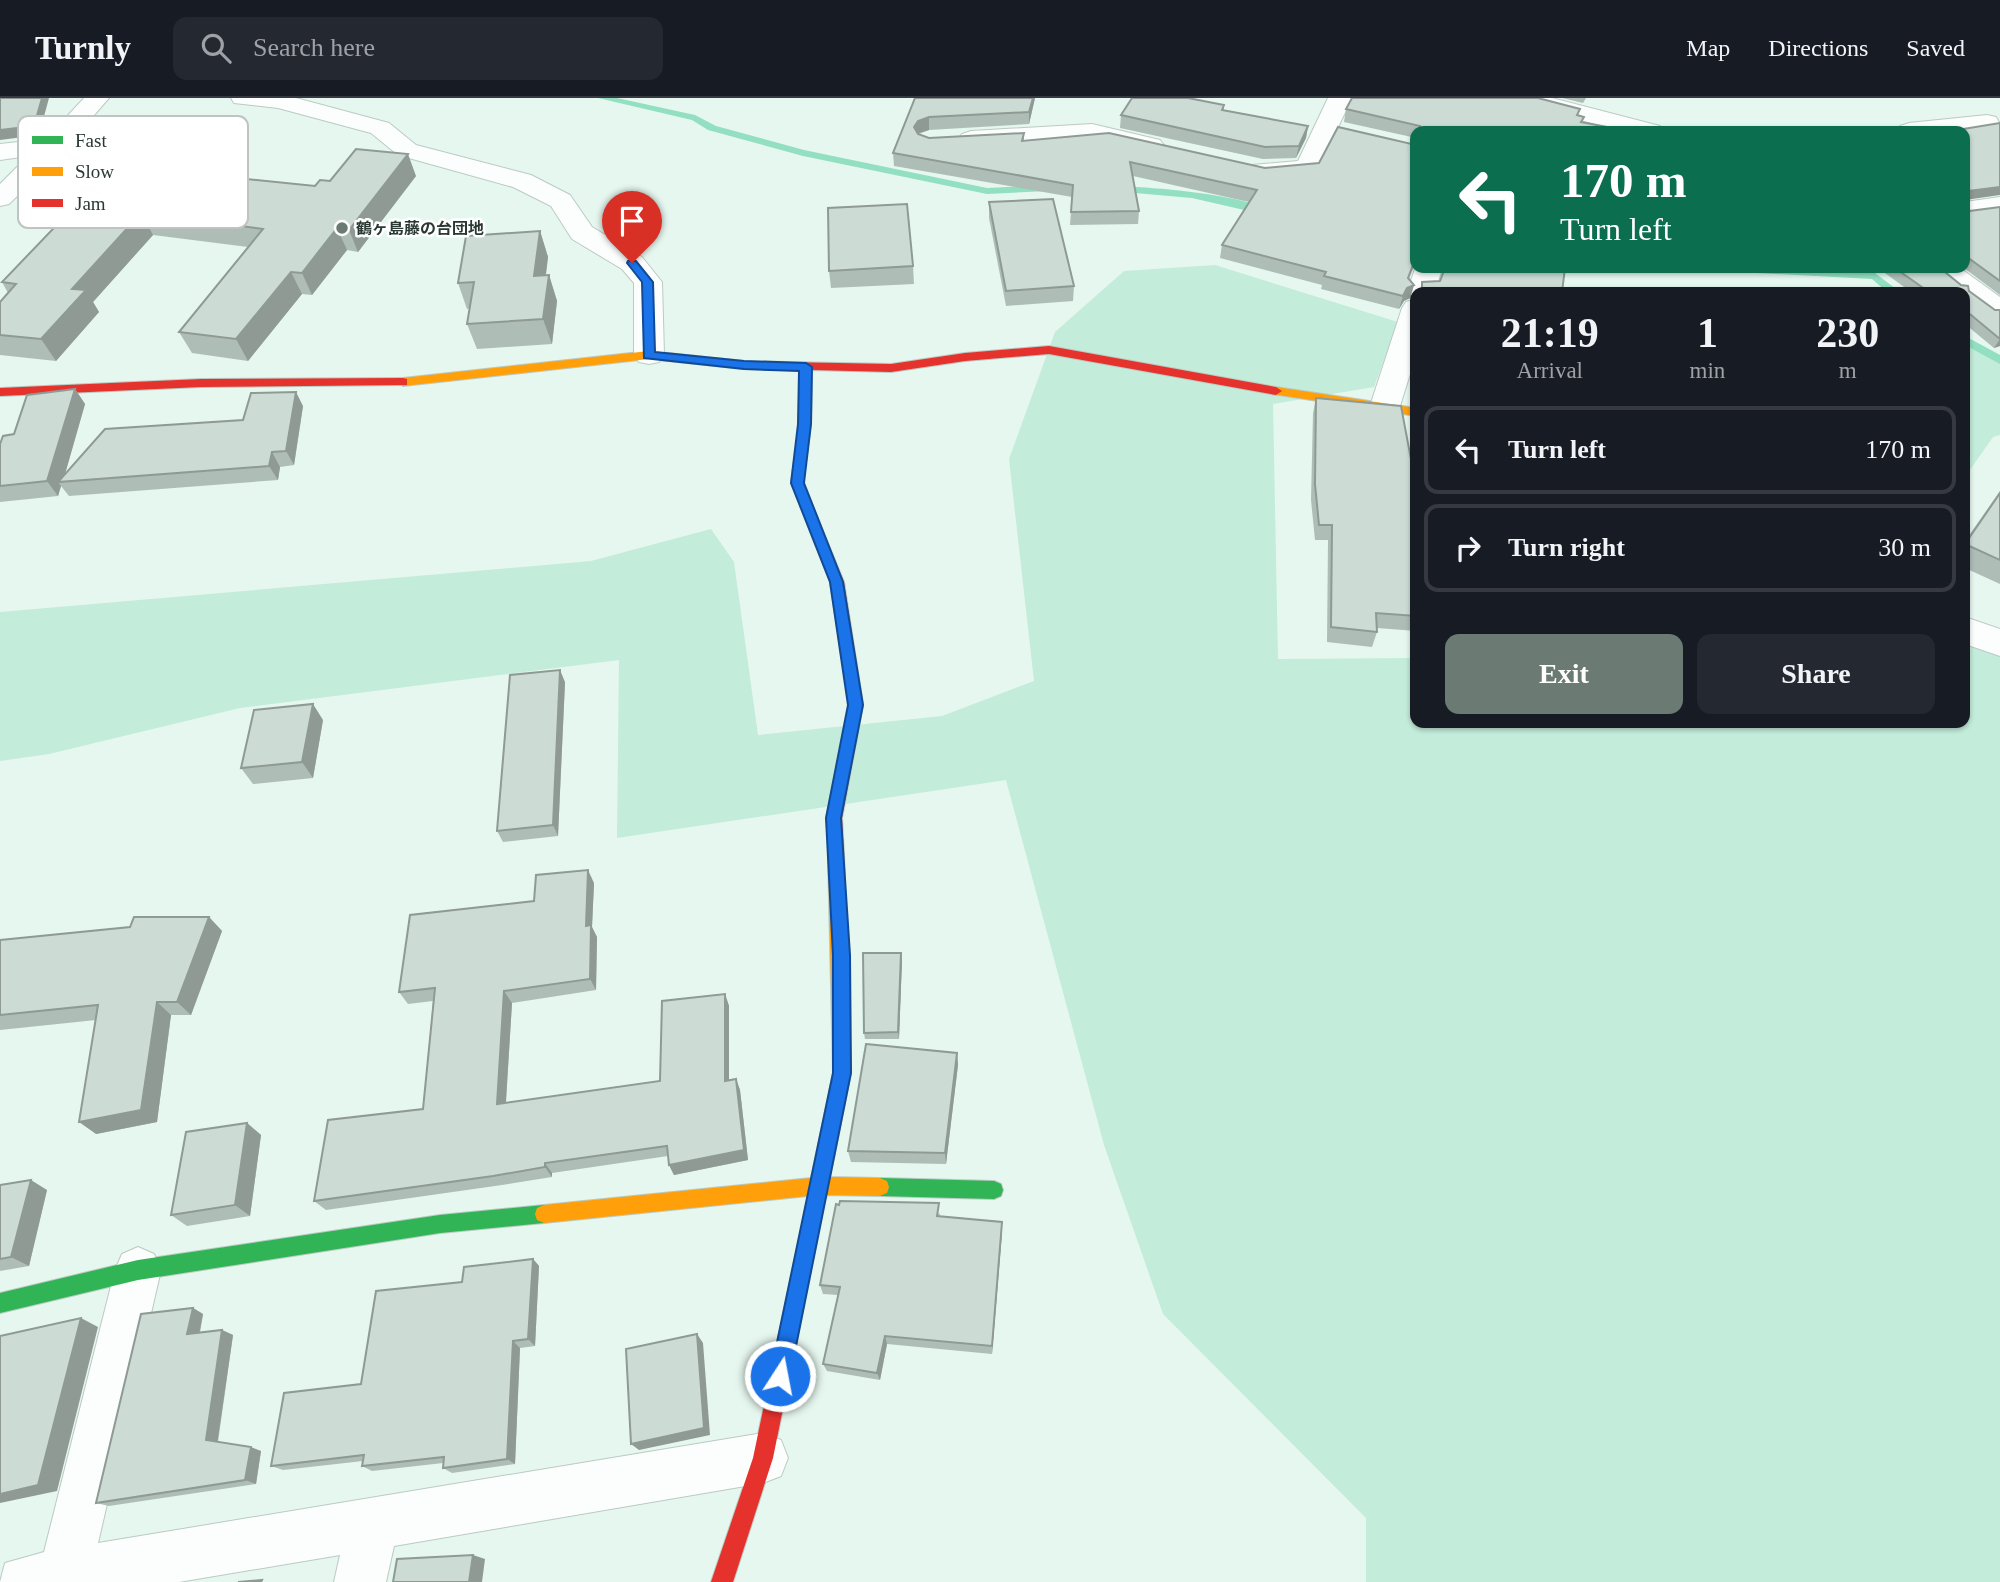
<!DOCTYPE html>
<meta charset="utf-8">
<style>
:root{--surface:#171b24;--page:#242831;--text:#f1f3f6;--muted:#9ea1a6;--line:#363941;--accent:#6b7b74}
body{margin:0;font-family:"Times New Roman","Noto Sans JP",serif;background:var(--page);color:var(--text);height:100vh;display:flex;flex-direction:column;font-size:26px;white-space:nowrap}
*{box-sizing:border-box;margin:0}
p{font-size:23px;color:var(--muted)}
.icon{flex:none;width:38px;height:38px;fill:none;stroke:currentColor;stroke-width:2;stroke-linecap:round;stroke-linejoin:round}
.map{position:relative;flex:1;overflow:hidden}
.side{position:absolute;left:1410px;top:189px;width:560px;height:441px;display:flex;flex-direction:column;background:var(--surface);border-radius:14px;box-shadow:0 2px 5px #0004}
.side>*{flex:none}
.top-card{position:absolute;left:1410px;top:28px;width:560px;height:147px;border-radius:14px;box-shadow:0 2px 5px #0004;background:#0b6e4f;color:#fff;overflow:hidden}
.pin{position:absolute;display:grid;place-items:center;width:60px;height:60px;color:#fff;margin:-72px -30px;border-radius:50% 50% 50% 0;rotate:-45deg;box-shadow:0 0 7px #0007}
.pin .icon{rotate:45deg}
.me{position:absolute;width:77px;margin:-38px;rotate:11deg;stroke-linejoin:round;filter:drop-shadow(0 0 5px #0008)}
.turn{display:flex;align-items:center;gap:24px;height:147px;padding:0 35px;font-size:32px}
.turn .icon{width:91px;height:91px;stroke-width:2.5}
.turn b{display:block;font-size:49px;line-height:60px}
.eta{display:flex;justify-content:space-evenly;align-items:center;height:119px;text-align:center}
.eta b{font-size:42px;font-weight:700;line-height:49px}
.cta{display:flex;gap:14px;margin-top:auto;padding:14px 35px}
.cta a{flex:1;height:80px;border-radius:14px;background:var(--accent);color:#fff;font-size:28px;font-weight:700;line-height:80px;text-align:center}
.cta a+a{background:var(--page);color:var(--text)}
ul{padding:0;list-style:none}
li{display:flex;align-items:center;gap:21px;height:88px;margin:0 14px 10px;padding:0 21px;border:4px solid var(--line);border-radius:14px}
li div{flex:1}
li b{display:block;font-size:26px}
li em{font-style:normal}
header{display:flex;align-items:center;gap:42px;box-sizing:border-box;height:98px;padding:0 35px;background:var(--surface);border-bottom:2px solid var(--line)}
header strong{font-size:33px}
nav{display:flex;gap:38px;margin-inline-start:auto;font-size:24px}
.search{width:490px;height:63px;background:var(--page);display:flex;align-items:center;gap:18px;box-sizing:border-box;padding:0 24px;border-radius:14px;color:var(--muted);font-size:26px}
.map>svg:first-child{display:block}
</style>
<header>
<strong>Turnly</strong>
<div class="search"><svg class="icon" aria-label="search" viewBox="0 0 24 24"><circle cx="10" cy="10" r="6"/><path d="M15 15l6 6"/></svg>Search here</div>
<nav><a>Map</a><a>Directions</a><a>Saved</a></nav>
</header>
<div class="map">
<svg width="2000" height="1484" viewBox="0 0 2000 1484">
<rect width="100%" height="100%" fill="#e6f7ef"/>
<g fill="#c3ecda">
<polygon points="1215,167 1398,224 1374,289 1273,306 1278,561 1416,560 1416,625 1965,625 1965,537 2000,556 2000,1484 1366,1484 1366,1420 1163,1216 1104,1047 1006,682 617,740 619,562 240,610 49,656 0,663 0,514 591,463 711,431 734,464 758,637 942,618 1034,583 1009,361 1055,234 1124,173"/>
<polygon points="1965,241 2000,257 2000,337 1993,339 1965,379"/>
</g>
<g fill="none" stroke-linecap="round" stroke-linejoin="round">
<g fill="#92dfc2" fill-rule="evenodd">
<polygon points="598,0 617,0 695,17 716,28 804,52 987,90 1048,87 1053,90 1048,93 987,96 803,58 708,32 692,22"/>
<path d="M1116 88C1150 89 1246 96 1271 114L1266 117 1192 100 1112 93V89Z"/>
<polygon points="1713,170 1781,170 1875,175 1900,194 1887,194 1872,181 1719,173"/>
<polygon points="1965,238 2000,257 2000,266 1965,247"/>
</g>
<g stroke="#bbcac3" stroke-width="2">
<g id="street">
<polygon points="84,0 109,0 63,53 9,106 0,108 0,86 28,58 0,62 0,46 46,41"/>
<polygon points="231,0 296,0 389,25 416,47 531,77 570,97 592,129 642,159 662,184 664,257 659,264 649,266 639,264 634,257 634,185 622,171 572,141 551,108 513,89 398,57 371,35 278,10 234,5"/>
<polygon points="1328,0 1352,0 1316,75 1261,80 1252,77 1248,72 1252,67 1298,63"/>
<polygon points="1511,0 1552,0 1660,28 1664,33 1623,33 1514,5"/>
<polygon points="1987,17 1996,19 1999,24 1996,29 1965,34 1896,33 1900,28 1909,25"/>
<polygon points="1092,26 1160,42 1164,47 1160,52 1151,55 1092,42 971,49 962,46 958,41 962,36 971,33"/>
<polygon points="2000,99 2000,115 1965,120 1965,104"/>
<polygon points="1416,168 1442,170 1435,194 1416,194 1416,201 1407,194"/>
<polygon points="1928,170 1960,170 2000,199 2000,221 1990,218 1965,200 1965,194 1957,194"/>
<polygon points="1416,201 1416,257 1400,308 1396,315 1385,318 1374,315 1370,308 1402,210 1406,204"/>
<polygon points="1965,519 2000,531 2000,558 1965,546"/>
<polygon points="138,1149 154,1156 161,1172 98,1445 763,1335 781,1342 788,1360 781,1378 763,1385 394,1448 386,1484 334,1484 340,1457 179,1484 0,1484 5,1465 44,1454 115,1172 122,1156"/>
</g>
</g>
<g stroke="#bbcac3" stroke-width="2">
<g id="fast">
<polygon points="880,1080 994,1083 1001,1086 1003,1092 1001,1098 994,1101 880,1098 873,1095 871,1089 873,1083"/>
<polygon points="544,1107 551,1110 553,1116 551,1122 544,1125 440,1135 138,1182 0,1215 0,1195 138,1162 440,1117"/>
</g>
</g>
<g stroke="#bbcac3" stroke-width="2">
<g id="slow">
<polygon points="649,253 744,263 786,264 792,268 786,272 744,271 649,261 403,288 397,284 403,280"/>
<polygon points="1276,289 1416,310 1416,318 1272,296 1272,290"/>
<polygon points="836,750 842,752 844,757 851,975 830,1079 880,1080 887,1083 889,1089 887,1095 880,1098 826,1097 821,1118 814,1121 807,1118 805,1112 808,1098 544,1125 537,1122 535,1116 537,1110 544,1107 811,1080 833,975 828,757 830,752"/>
</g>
</g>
<g stroke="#bbcac3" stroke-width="2">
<g id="jam">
<polygon points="1049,248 1276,289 1282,293 1276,297 1049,256 965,263 891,274 812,272 811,326 803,385 844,484 863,607 842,720 844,757 842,762 830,762 826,720 849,607 830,484 791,385 799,326 800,272 786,272 780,268 786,264 891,266 965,255"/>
<polygon points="403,280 407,281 407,287 201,289 0,298 0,290 201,281"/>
<polygon points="814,1103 821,1106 823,1112 773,1360 733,1484 711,1484 753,1360 805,1112 807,1106"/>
</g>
</g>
<use href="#street" fill="#fbfefd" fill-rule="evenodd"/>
<use href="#fast" fill="#30b455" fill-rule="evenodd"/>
<use href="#slow" fill="#ff9f0a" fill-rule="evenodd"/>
<use href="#jam" fill="#e5322d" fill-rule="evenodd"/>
</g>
<g fill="#afbdb7">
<polygon points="915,0 1035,0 1029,26 929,32 919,36 929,40 1024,35 1024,42 1265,70 1319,65 1416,47 1416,166 1415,166 1409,181 1414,187 1410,200 1404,203 1399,211 1321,191 1322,187 1220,160 1222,147 1249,104 1133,78 1139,113 1138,126 1070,127 1072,99 894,68 893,55"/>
<polygon points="1562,0 1586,0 1583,5"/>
<polygon points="1224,7 1224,12 1308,28 1306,40 1296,60 1263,61 1120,30 1121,17"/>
<polygon points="1346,11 1578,18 1582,24 1628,33 1416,33 1416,40 1344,24"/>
<polygon points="1965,33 1969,113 2000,109 2000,197 1964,170 1965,170"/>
<polygon points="221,60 206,77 315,88 330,83 416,78 358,154 347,152 312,197 302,196 248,263 192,255 179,234 248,149 153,137 93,204 99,214 56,263 0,257 0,204 8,195 2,184"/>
<polygon points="989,104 1074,188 1073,203 1006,208 989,120"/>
<polygon points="540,133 548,159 546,178 549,177 557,203 552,246 477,251 467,226 470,210 467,211 458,185"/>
<polygon points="913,168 914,186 831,190 829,173"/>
<polygon points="1878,170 1940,170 1969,193 1995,212 2000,212 2000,248 1994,250 1965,226 1965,194 1911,194"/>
<polygon points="75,291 85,306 65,376 243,322 303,308 294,367 280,369 278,382 69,398 61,388 58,398 0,404 0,346 14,336"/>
<polygon points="1316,300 1416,388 1416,533 1377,530 1377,534 1372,549 1327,544 1328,442 1315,442 1311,402 1313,315"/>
<polygon points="2000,393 2000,486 1965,470 1965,443"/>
<polygon points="565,584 558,738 503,744 497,733"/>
<polygon points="323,622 313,680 253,686 241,670"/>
<polygon points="594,785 592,829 597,839 596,892 512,905 506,1005 660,983 725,896 729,908 729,982 736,981 740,992 748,1062 674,1077 669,1067 668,1058 552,1075 552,1079 502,1087 326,1112 314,1103 423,1011 433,903 408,906 399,894 534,803"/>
<polygon points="209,819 222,833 191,917 171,917 157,1024 96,1036 96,922 0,932 0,842 130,829"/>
<polygon points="902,862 899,941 865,941 864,935"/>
<polygon points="957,955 958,967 946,1066 851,1064 848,1053"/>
<polygon points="247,1025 261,1037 250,1118 187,1128 171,1117"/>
<polygon points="0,1087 47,1092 29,1168 0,1173"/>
<polygon points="940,1115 939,1119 1002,1134 992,1256 887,1246 880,1282 827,1273 823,1266 838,1197 823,1196 820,1187"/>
<polygon points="533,1161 539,1168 535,1248 520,1250 515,1366 452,1375 443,1370 443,1365 372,1373 362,1368 363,1363 283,1372 271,1368 361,1286 462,1184"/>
<polygon points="193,1210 203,1216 200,1235 222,1232 233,1237 218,1344 261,1353 256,1386 109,1408 96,1405"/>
</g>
<g fill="#8f9a95">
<polygon points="42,0 49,0 39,37 0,42 0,32"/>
<polygon points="1033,0 1035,0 1029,26 1029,14"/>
<polygon points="929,19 929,32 919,35 914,42 914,29 918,23"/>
<polygon points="1308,28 1306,40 1296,60 1299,48"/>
<polygon points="210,38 221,60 189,96 177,74"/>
<polygon points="408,56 416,78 358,154 349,132"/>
<polygon points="2000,89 2000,97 1965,102 1969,93"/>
<polygon points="141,115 153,137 93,204 99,214 56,263 41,241 72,191"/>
<polygon points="337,130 347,152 312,197 302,175"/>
<polygon points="540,133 548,159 542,204 534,178"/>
<polygon points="291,174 302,196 248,263 236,241"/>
<polygon points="549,177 557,203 552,246 543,221"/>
<polygon points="1414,187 1410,200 1404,203 1399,211 1403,198 1407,190"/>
<polygon points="2000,241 2000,248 1994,250"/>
<polygon points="75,291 85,306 63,383 58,384 61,388 58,398 47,383"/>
<polygon points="296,294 303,308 294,367 286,353"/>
<polygon points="272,354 280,369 278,382 269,368"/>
<polygon points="560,572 565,584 558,738 553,727"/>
<polygon points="313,606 323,622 313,680 302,664"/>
<polygon points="588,772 594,785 592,829 597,839 596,892 590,881 586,828"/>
<polygon points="209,819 222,833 191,917 177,904"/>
<polygon points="901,855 902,862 899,941 898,934"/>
<polygon points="504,893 512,905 505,1017 497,1006"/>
<polygon points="725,896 729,908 729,994 725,983"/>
<polygon points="157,904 171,917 157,1024 96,1036 79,1024"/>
<polygon points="957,955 958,967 946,1066 945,1055"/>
<polygon points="736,981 740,992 748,1062 674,1077 669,1067"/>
<polygon points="247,1025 261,1037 250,1118 235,1107"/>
<polygon points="545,1065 552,1075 552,1079 545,1069"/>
<polygon points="31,1082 47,1092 29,1168 11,1159"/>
<polygon points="1002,1124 1002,1134 992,1256 992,1248"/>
<polygon points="533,1161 539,1168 535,1248 528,1241"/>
<polygon points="193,1210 203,1216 198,1242 187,1236"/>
<polygon points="81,1220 98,1229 57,1393 0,1405 0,1396"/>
<polygon points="222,1232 233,1237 217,1347 206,1342"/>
<polygon points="697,1236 703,1245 710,1337 639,1352 631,1346"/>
<polygon points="885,1238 887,1246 880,1282 877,1275"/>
<polygon points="513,1243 520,1250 515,1366 507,1361"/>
<polygon points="251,1349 261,1353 256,1386 245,1382"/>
<polygon points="473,1457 485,1461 482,1484 469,1484"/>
</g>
<g fill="#ccdcd5" stroke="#8f9a95" stroke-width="2">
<polygon points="0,0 42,0 34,28 0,32"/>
<polygon points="915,0 1033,0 1029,14 929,19 918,23 914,29 918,36 929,40 1024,35 1022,43 1109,35 1265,70 1319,65 1338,29 1416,47 1416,159 1408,180 1414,187 1407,190 1403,198 1324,178 1326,174 1222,147 1257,92 1130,64 1139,113 1071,114 1073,87 893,55"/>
<polygon points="1132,0 1188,0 1224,7 1222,12 1308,28 1299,48 1265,49 1121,17"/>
<polygon points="1352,0 1538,0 1580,11 1577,17 1584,19 1581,24 1628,33 1420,33 1420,28 1346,11"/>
<polygon points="2000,25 2000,89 1969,93 1969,113 2000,109 2000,183 1967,159 1965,159 1965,33 1951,33"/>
<polygon points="148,32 210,38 177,74 315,88 320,82 330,83 356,51 408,56 349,132 337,130 302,175 291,174 236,241 179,234 263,131 141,115 72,191 86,192 41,241 0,237 0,204 16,186 2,184"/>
<polygon points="1053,101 1074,188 1006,193 989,104"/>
<polygon points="907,106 913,168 829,173 828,110"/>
<polygon points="540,133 534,178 549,177 543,221 467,226 474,184 458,185 466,138"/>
<polygon points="1445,170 1565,170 1562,194 1422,194 1422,184 1440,183"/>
<polygon points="1895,170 1940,170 1961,187 1968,188 1969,193 1995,212 2000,212 2000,241 1965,212 1965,194 1929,194"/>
<polygon points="75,291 47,383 0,388 0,346 3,338 14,336 27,297"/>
<polygon points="296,294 286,353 272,354 269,368 58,384 105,331 243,322 251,295"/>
<polygon points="1316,300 1401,308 1416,388 1416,518 1376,515 1377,534 1331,529 1332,427 1319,427 1315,386"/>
<polygon points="2000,395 2000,462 1965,446"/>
<polygon points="560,572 553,727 497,733 510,577"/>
<polygon points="313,606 302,664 241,670 254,612"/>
<polygon points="588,772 586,828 591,827 590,881 504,893 497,1006 660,983 662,903 725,896 725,983 736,981 744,1052 669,1067 667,1048 545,1065 545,1069 493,1078 314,1103 328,1022 423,1011 435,890 399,894 410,817 534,803 536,777"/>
<polygon points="134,819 209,819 177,904 157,904 141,1012 79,1024 98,907 0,917 0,842 130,829"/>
<polygon points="863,855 901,855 898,934 864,935"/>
<polygon points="866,946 957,955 945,1055 848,1053"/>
<polygon points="247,1025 235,1107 171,1117 186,1034"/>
<polygon points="31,1082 11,1159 0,1161 0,1087"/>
<polygon points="840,1103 939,1105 937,1118 1002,1124 992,1248 885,1238 877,1275 823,1266 840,1189 820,1187 836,1106 839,1107"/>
<polygon points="533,1161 528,1241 513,1243 507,1361 443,1370 444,1359 362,1368 364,1357 271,1368 284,1295 361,1286 376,1193 462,1184 464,1169"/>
<polygon points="193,1210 187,1236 222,1232 206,1342 251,1349 245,1382 96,1405 141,1216"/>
<polygon points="81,1220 38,1387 0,1396 0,1238"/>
<polygon points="697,1236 704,1330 631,1346 626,1251"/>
<polygon points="473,1457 469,1484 393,1484 397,1461"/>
<polygon points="262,1482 261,1484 238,1484"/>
</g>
<polygon fill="#1a73e8" stroke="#114b97" stroke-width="2" points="628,163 636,163 653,184 655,254 744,263 806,265 812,269 811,326 804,385 843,484 863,607 841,720 850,857 851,975 790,1278 787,1285 780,1288 773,1285 770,1278 833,975 833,857 826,720 848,607 830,484 791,385 798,326 799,273 744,271 644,260 642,184 627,165"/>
<circle fill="#6b7b74" stroke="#fff" stroke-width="2.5" cx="342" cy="130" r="7"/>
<g text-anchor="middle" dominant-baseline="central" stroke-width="5" stroke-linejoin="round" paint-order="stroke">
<g font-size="16" font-weight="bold" fill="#293832" stroke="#fff" text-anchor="start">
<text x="356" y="130">鶴ヶ島藤の台団地</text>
</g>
</g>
<rect x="18" y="18" width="230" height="112" rx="10" fill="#fff" stroke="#bfc3c2" stroke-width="2"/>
<rect x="32" y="38" width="31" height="8" fill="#30b455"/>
<rect x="32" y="69" width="31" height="9" fill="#ff9f0a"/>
<rect x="32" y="101" width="31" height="8" fill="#e5322d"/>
<g font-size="19" fill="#293832">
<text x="75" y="49">Fast</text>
<text x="75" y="80">Slow</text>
<text x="75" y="112">Jam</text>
</g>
</svg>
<div class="pin" style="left:632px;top:165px;background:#d93025"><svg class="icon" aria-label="arrive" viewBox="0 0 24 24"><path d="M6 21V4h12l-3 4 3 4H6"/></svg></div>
<svg class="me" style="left:780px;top:1278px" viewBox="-20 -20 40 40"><circle r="17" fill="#1a73e8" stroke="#fff" stroke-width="3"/><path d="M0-11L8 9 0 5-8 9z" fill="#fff"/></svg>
<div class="top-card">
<div class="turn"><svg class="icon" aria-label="left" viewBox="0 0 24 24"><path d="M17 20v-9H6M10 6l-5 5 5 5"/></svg><div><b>170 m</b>Turn left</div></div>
</div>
<section class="side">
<div class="eta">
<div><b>21:19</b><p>Arrival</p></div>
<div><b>1</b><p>min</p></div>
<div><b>230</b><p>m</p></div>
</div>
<ul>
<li><svg class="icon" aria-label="left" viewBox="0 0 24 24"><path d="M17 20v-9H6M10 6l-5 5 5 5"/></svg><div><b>Turn left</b></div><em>170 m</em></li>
<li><svg class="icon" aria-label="right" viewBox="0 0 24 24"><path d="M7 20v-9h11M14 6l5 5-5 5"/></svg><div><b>Turn right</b></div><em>30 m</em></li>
</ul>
<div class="cta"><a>Exit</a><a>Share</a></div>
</section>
</div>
